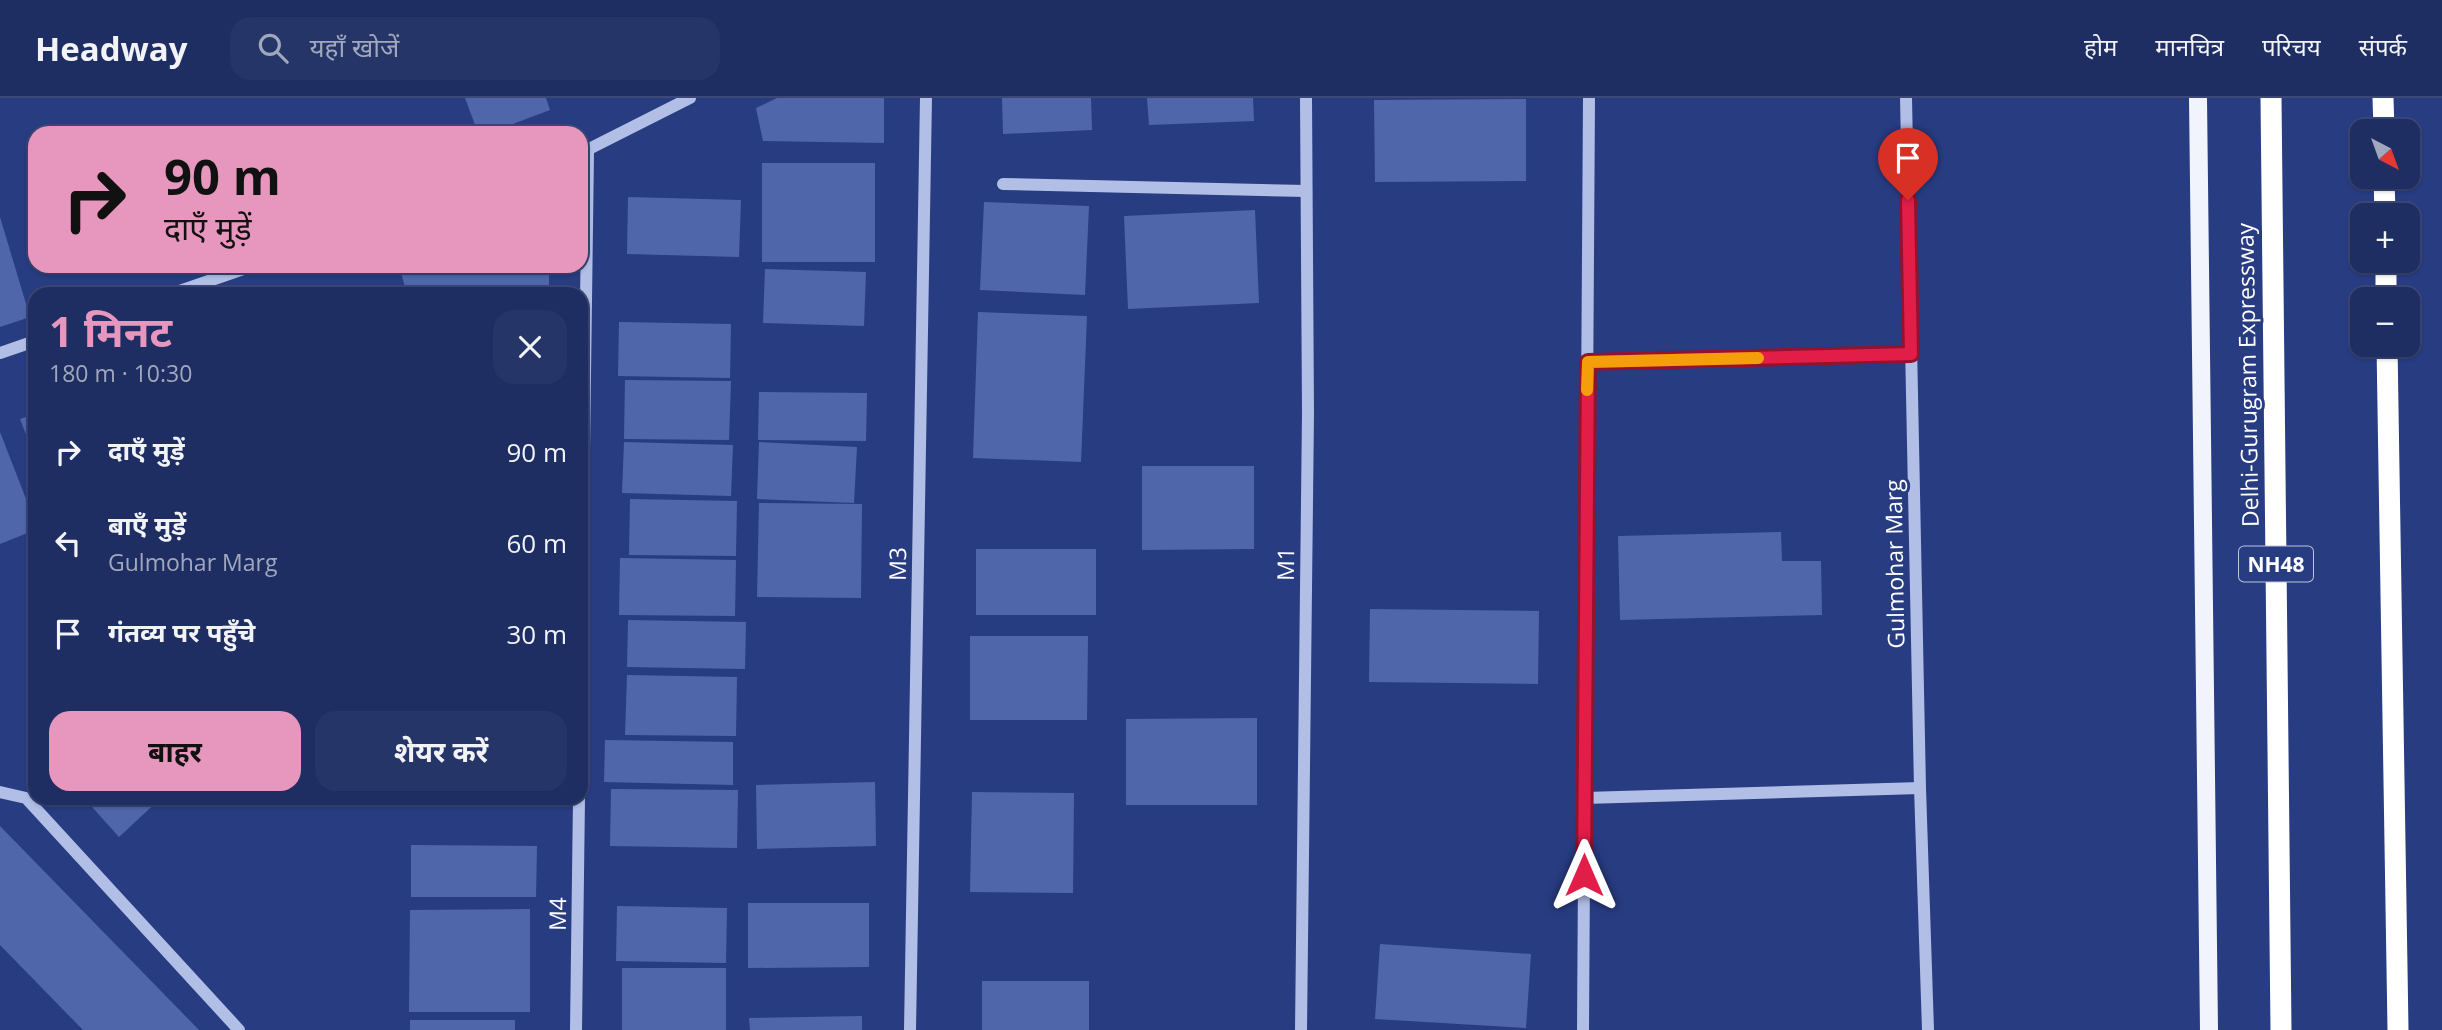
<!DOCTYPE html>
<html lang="hi">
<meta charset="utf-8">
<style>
:root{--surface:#1e2d62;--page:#263568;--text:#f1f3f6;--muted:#a1a8be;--line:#3c4977;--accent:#e797bd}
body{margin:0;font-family:"Open Sans","Noto Sans Devanagari",sans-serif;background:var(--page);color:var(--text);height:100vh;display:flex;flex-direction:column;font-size:26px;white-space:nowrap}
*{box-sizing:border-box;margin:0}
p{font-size:23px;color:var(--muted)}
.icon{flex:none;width:38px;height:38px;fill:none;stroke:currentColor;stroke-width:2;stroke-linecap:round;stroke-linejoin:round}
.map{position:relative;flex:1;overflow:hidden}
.drawer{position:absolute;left:28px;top:189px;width:560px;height:518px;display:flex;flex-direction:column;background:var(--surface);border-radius:21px;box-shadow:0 2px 5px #0004,0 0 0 2px var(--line)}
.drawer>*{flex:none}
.top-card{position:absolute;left:28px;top:28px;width:560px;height:147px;border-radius:21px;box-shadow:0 2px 5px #0004,0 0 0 2px var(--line);background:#e797bd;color:#111;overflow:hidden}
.needle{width:46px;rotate:139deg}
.fabs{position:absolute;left:2350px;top:21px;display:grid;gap:14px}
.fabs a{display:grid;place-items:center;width:70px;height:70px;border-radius:14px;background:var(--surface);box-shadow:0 2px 5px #0004,0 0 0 2px var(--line);font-size:35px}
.pin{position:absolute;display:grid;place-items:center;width:60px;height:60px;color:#fff;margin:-72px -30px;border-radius:50% 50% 50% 0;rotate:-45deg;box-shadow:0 0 7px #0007}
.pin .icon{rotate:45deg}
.me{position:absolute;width:77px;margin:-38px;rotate:0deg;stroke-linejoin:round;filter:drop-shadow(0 0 5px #0008)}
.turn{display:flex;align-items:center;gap:24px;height:147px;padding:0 21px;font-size:32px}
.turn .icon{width:91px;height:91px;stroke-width:2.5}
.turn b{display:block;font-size:49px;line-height:60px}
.round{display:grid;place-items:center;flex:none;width:74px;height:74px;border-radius:21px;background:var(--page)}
.headline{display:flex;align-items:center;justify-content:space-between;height:119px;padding:0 21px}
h1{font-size:42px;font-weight:700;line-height:52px;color:var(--accent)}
.button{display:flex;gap:14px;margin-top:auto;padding:14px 21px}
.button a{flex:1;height:80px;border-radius:21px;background:var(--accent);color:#111;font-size:28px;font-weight:700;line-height:80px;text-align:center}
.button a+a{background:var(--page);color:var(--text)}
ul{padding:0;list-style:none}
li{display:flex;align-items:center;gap:21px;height:91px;padding:0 21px}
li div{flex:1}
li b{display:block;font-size:26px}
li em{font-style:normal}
header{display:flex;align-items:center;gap:42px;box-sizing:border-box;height:98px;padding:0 35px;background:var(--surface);border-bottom:2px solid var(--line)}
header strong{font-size:33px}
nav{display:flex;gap:38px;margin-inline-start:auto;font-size:24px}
.search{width:490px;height:63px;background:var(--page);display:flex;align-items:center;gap:18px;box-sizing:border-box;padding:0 24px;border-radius:21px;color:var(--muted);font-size:26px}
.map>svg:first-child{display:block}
</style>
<header>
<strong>Headway</strong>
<div class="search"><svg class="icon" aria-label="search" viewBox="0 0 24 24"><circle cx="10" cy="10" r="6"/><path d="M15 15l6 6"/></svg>यहाँ खोजें</div>
<nav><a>होम</a><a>मानचित्र</a><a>परिचय</a><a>संपर्क</a></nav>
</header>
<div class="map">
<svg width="2442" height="932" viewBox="0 0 2442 932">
<rect width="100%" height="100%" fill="#283c82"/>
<g fill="#5066ab">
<polygon points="465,0 546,0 550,12 489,35 478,35"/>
<polygon points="777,0 884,0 884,45 763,43 756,10"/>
<polygon points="1002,0 1091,0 1092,32 1003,36"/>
<polygon points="1147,0 1253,0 1254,23 1149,27"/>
<polygon points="1526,1 1526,83 1375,84 1374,2"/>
<rect x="762" y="65" width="113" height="99"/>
<polygon points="628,99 741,102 739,159 627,156"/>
<polygon points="984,104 1089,108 1085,197 980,192"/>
<polygon points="1255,112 1259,205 1128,211 1124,118"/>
<polygon points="0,119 30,219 0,229"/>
<polygon points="399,168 549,168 549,196 407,196"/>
<polygon points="765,171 866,174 864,228 763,225"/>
<polygon points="978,214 1087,218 1081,364 973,360"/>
<polygon points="619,224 731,226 730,280 618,278"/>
<polygon points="625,282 731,283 729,342 624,341"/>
<polygon points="759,294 867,295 866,343 758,342"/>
<polygon points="35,316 35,360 20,321"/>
<polygon points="0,334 35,424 35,432 0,446"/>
<polygon points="624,344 733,347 731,398 622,395"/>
<polygon points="759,344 857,349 854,405 757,401"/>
<polygon points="1142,368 1254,368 1254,451 1142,452"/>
<polygon points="630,401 737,403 736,458 629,457"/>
<polygon points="759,405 862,406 861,500 757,499"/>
<polygon points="1781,434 1782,463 1821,463 1822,517 1620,522 1618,438"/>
<rect x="976" y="451" width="120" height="66"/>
<polygon points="620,460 736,462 735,518 619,517"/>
<polygon points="1370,511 1539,513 1538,586 1369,584"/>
<polygon points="628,522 746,524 745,571 627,569"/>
<polygon points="970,538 1088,538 1087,622 970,622"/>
<polygon points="627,577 737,579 736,638 625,637"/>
<polygon points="1257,620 1257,707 1126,707 1126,621"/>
<polygon points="605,642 733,644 733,687 604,684"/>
<polygon points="875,684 876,748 757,751 756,687"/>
<polygon points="611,691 738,692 737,750 610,748"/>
<polygon points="972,694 1074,695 1073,795 970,794"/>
<polygon points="84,700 161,700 119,739"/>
<polygon points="0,728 199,932 83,932 0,847"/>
<polygon points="411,747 537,748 536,799 411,799"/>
<polygon points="748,805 869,805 869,869 748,870"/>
<polygon points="617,808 727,810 726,865 616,863"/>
<polygon points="530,811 530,914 409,914 410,812"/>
<polygon points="1380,846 1531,856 1526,930 1375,921"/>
<rect x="622" y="870" width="104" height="62"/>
<rect x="982" y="883" width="107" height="49"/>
<polygon points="862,918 862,932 750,932 749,920"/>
<rect x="410" y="922" width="105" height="10"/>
</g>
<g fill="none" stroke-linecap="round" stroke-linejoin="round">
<g stroke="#b1bee6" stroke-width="12">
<polyline points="1906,0 1920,690 1928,932"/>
<polyline points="581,55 690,0"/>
<polyline points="1003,86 1306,93"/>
<polyline points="171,196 252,168"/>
<polyline points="0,255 35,243"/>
<polyline points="1588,264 1911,256"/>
<polyline points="581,577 588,53"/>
<polyline points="0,694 26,700 239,932"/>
<polyline points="1585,700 1920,690"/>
<polyline points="576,932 579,700"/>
<polyline points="910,932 926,0"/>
<polyline points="1301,932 1308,315 1306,0"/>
<polyline points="1583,932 1589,0"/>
</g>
<polyline stroke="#f2f4fd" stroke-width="18" points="2198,0 2209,932"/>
<g stroke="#fff" stroke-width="21">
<polyline points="2271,0 2281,932"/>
<polyline points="2383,0 2384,33"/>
<polyline points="2384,79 2385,117"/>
<polyline points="2386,163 2386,201"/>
<polyline points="2387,247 2398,932"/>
</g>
</g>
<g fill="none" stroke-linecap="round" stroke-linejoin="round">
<g stroke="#92132f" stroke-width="18">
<polyline id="route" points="1584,777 1588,264 1911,256 1908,102"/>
</g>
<use href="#route" stroke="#e11d48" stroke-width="12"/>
<polyline stroke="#f59e0b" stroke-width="12" points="1587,292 1588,264 1758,260"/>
</g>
<g text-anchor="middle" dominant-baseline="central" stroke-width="6" stroke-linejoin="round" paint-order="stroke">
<rect fill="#283c82" stroke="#bec4da" stroke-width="2" x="2239" y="448.5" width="74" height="35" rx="5"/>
<g font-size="21" font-weight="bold" fill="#fff">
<text x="2276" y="466">NH48</text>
</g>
<g font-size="23" fill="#fff" stroke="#283c82">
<text transform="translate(2247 277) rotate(-91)">Delhi-Gurugram Expressway</text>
<text transform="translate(897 466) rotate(-89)">M3</text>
<text transform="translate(1285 466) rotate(-89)">M1</text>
<text transform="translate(1894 466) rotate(-91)">Gulmohar Marg</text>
<text transform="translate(557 816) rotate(-89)">M4</text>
</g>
</g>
</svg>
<div class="fabs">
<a><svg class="needle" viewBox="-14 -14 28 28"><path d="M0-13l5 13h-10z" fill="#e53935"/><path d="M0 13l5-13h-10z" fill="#a1a8be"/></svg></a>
<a>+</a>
<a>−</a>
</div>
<div class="pin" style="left:1908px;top:102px;background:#d93025"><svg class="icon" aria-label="arrive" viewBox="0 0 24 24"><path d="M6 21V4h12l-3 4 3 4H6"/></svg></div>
<svg class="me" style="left:1584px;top:777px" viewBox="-20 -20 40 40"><path d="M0-17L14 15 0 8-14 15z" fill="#e11d48" stroke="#fff" stroke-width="4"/></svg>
<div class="top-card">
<div class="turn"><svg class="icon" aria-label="right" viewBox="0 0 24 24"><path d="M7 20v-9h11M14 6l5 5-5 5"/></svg><div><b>90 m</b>दाएँ मुड़ें</div></div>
</div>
<section class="drawer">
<div class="headline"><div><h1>1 मिनट</h1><p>180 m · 10:30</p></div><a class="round"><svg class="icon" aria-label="close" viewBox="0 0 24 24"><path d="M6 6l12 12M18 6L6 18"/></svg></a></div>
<ul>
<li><svg class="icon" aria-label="right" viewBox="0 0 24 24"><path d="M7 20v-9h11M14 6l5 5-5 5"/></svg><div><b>दाएँ मुड़ें</b></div><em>90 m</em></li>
<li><svg class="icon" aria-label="left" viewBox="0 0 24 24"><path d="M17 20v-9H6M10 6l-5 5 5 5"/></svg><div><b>बाएँ मुड़ें</b><p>Gulmohar Marg</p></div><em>60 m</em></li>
<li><svg class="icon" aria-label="arrive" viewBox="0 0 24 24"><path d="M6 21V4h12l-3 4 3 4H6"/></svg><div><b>गंतव्य पर पहुँचे</b></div><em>30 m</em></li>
</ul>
<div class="button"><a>बाहर</a><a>शेयर करें</a></div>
</section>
</div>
